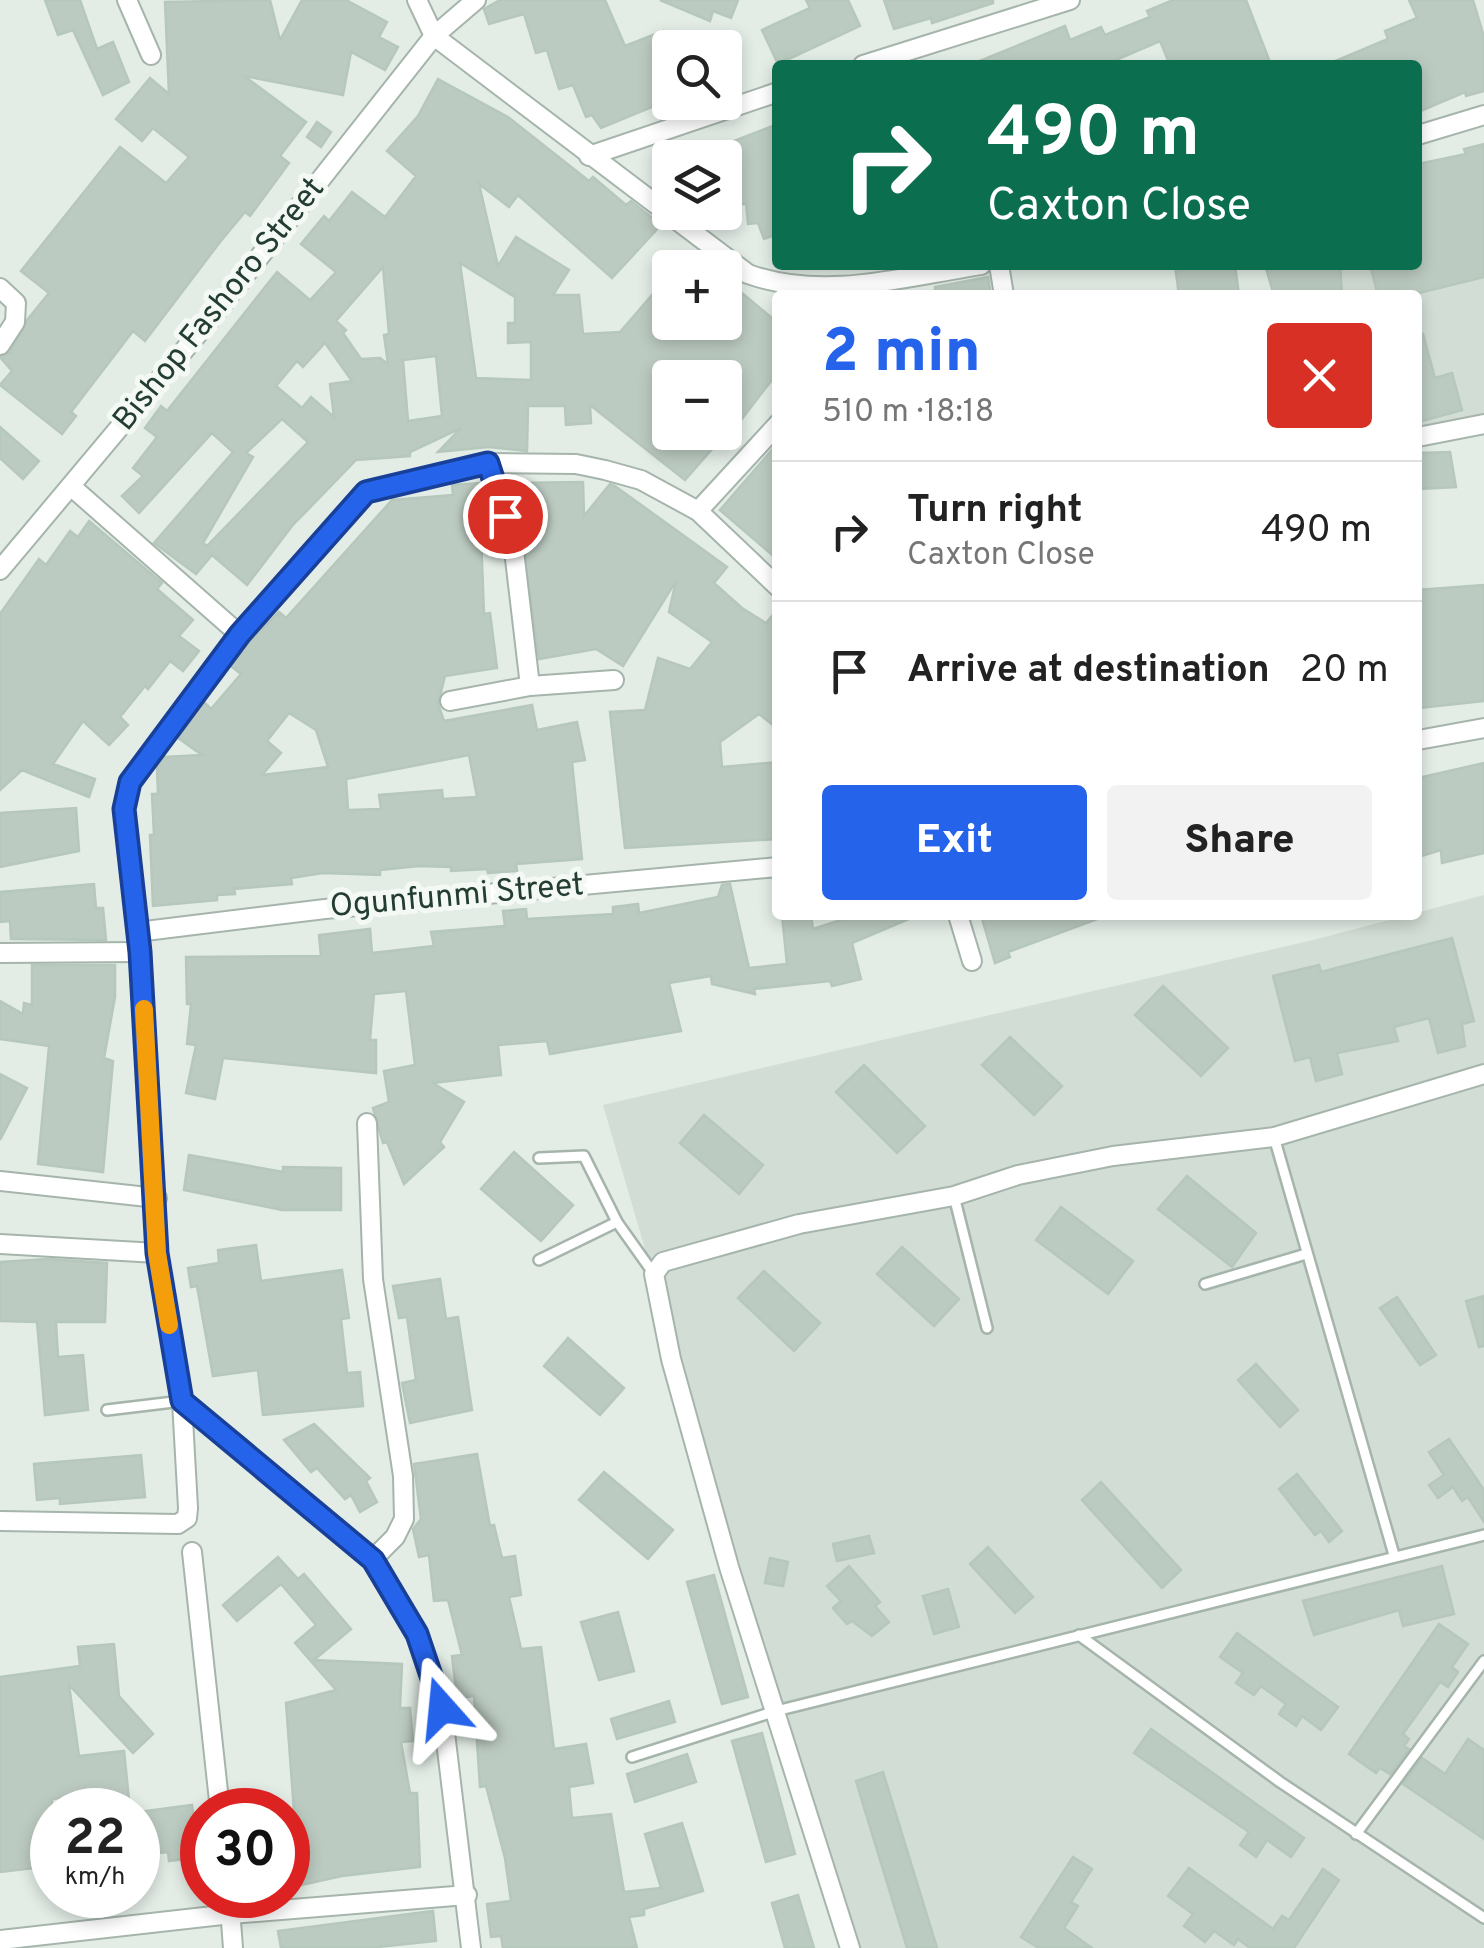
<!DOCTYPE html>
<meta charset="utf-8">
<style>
:root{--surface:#fff;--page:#f2f2f2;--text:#222;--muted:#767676;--line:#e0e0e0;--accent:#2563eb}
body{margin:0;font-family:Overpass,sans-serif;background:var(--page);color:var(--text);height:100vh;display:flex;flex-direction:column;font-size:38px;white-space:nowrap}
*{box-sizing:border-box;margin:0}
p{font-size:32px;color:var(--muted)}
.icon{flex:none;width:55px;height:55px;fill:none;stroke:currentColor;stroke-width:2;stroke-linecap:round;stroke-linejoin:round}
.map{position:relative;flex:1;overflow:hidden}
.side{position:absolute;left:772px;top:290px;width:650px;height:630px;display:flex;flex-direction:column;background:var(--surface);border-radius:10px;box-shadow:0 5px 15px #0003}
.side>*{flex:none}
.banner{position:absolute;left:772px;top:60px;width:650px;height:210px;border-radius:10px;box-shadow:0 5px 15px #0003;background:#0b6e4f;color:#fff;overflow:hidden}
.controls{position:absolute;left:652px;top:30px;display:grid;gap:20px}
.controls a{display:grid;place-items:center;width:90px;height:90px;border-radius:10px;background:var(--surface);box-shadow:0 5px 15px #0003;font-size:50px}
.speed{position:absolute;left:30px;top:1788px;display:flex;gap:20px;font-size:50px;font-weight:700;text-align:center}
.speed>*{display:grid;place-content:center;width:130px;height:130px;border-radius:50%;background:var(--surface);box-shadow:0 5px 15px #0003;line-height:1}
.speed small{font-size:25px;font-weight:400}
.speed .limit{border:15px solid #d22;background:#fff;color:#111}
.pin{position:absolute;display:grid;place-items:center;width:85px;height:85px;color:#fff;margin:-42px;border:5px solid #fff;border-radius:50%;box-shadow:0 2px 10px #0007}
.me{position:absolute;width:110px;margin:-55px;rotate:342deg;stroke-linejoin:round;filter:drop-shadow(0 0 8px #0008)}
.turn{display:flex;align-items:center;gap:35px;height:210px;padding:0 50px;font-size:45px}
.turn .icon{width:130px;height:130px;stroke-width:2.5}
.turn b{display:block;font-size:70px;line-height:85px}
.round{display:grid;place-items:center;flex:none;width:105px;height:105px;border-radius:10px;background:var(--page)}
.overview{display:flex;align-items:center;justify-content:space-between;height:170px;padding:0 50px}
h1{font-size:60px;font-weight:800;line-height:75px;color:var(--accent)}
.button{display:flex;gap:20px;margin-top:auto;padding:20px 50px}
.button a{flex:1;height:115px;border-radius:10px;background:var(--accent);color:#fff;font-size:40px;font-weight:800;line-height:115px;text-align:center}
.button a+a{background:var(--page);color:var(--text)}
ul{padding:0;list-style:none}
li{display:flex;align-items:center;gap:30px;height:140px;padding:0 50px;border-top:2px solid var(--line)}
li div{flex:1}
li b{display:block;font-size:38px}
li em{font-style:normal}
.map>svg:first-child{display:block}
</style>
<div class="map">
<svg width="1484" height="1948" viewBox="0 0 1484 1948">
<rect width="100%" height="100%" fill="#e3ede6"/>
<g fill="#d2ddd5">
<polygon points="1484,234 1484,416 1418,433 1418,295 1341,295 1333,270 1352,265 1418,265 1418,250"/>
<polygon points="1484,895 1484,1948 849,1948 603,1105 1317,939"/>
</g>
<g fill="#bccbc1" stroke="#b6c7bc" stroke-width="2.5" fill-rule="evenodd">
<polygon points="45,0 80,0 97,49 113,42 129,82 103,95 73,30 58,35"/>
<polygon points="270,0 280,40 302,0 346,0 387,22 379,37 398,47 385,70 351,52 343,95 244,76 306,122 280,156 289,163 250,216 245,212 220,242 145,341 133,331 71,412 76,416 62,434 0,385 12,371 0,357 10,352 28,319 49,293 21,271 120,147 166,183 189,157 153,128 142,141 116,119 150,78 169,94 165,2"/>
<polygon points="500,0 605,0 625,46 663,31 670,48 670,102 702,102 661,119 654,106 601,128 592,115 586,117 573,85 559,89 547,50 536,53 524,14 489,24 484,9"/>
<polygon points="660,0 738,0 731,18 713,11 710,21"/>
<polygon points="806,0 848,0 860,26 778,64 762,30 810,8"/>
<polygon points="884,0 993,0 993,3 932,23 931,18 894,29"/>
<polygon points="1173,0 1246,0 1271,65 1170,65 1160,41 1116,60 1118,65 970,65 1065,26 1070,40 1101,27 1105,35 1150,17 1147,11"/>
<polygon points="1409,0 1473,0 1484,37 1484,91 1466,96 1465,92 1418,112 1418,65 1326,65 1388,39 1385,31 1417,18"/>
<path d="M438 79 508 117 589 181 593 177 626 205 631 201 661 225 612 278 518 195 509 207 479 184 498 266 516 237 569 270 553 295H579L583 334 620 332 670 274V322H725V279L778 323V372L734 429 725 422V378H712L698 367 690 378H670V432H727L685 480 590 405 591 423 566 425 565 406H528L527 451 489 447 438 452 461 428 410 452V456L356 460 292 526 247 585 212 555 196 574 154 543 233 452 212 433 139 513 122 496 143 476 133 468 157 437 145 428 161 406 167 411 277 272 310 300 336 272 301 244 324 216 329 221 352 192 385 217 416 176 387 151 418 116ZM460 263 515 297V323H508V343L531 342V380L476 378ZM383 267 389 334 384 335 388 364 380 358 361 359 343 333 346 330 336 321ZM325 343 352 381 330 384 334 417 311 397 302 408 276 386 297 361 303 367ZM436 356 442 416 408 421 403 360ZM282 419 308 442 207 546 203 543 253 457 246 453Z"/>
<polygon points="317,122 331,132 321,147 307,137"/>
<polygon points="778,124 778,191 773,192 778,234 764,239 758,223 748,224 746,203 725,211 725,158 690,158"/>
<polygon points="1484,144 1484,277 1411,295 1378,295 1370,265 1420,265 1418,164 1466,154 1464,149"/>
<polygon points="1175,265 1235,265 1239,295 1179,295"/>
<polygon points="1265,265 1340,265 1342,295 1274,295"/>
<polygon points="988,277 991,295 935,295 935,287"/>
<polygon points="1423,334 1435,378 1452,373 1462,410 1418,422 1418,335"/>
<polygon points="0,427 39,461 23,479 0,458"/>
<polygon points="778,443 778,560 720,510"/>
<polygon points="1450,452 1456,487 1418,489 1418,453"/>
<polygon points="583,482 584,516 610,484 615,486 727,567 714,583 742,608 766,623 778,609 778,729 759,714 720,742 722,767 778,762 778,839 625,848 610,712 645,710 658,658 690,669 712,642 669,612 676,581 623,666 596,649 539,659 514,483"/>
<path d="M479 483 484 614 490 613 497 668 445 676 438 704 444 721 532 705 537 730 577 722 585 760 572 762 582 859 516 864 517 871 488 873 487 869 451 871V867L419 866 380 870V875L323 873 291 878 292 884 234 889 235 894 217 895V900L153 906 150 835H154L152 794H158L157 766 164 757 202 755 178 738 204 702 211 709 241 674 231 666 249 642 279 612 286 618 392 500 453 495 452 485ZM289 713 316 730 328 767 262 775 281 753 267 741ZM469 755 477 797 443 799 442 790 379 795 381 809 348 810 346 779Z"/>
<polygon points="89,521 162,583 157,589 193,620 179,636 199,651 183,671 170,661 148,689 145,686 120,717 128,725 109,745 83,721 53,764 95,779 89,797 22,770 0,790 0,614 39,559 46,565 70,531 78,537"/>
<polygon points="1484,585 1484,701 1418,708 1418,590"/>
<polygon points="1484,763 1484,853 1442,863 1441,850 1418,857 1418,778"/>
<polygon points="76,808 79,851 0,867 0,813"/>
<polygon points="94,884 96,908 103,908 106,940 11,939 10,921 0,922 0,892"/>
<polygon points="730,884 749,968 787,964 782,915 811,915 813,929 856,915 918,915 852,943 861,979 832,986 830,981 754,989 755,994 712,984 711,976 669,983 681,1031 550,1054 547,1041 498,1045 501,1075 433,1083 464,1102 440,1142 444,1147 404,1184 387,1142 383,1143 373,1108 389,1102 384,1071 415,1065 406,991 374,994 370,1040 376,1040 376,1073 223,1058 215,1099 186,1093 196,1045 187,1044 191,1004 187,1004 186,957 321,956 319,935 370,929 372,953 434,946 431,932 505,926 503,911 526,909 527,919 613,914 613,907 638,904 639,913 718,897 722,885"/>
<polygon points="981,915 1103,915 1103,917 1008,952 1010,957 995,963"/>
<polygon points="1452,938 1474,1021 1462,1024 1465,1046 1438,1053 1429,1018 1394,1027 1398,1041 1337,1053 1342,1074 1316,1081 1310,1057 1295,1061 1273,976 1319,965 1321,972"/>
<polygon points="32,965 115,965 115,997 104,1058 113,1061 103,1172 38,1164 49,1046 0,1039 0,1001 23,1014 24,1003 32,1005"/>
<polygon points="1163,986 1228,1048 1201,1076 1135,1015"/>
<polygon points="1010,1037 1062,1086 1034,1115 982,1065"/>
<polygon points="864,1065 925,1126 897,1153 836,1092"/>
<polygon points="0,1074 27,1088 0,1140"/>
<polygon points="704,1115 763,1165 739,1194 680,1143"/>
<polygon points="514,1152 573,1205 541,1241 481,1189"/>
<polygon points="189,1155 283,1172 283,1167 341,1168 341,1210 282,1210 184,1190"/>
<polygon points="1187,1176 1256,1233 1232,1267 1158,1209"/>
<polygon points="1061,1207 1133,1261 1108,1294 1036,1240"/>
<polygon points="256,1245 261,1281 342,1270 349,1318 341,1319 347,1373 360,1372 363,1406 263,1415 258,1370 213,1376 197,1286 191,1287 188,1268 219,1263 218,1250"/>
<polygon points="902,1247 959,1299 934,1326 877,1274"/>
<polygon points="48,1259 107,1263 105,1322 56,1322 58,1357 83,1355 88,1410 45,1415 37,1322 0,1321 0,1262"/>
<polygon points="764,1271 820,1323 794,1351 738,1298"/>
<polygon points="440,1279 446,1319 458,1317 472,1410 410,1423 402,1383 416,1380 407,1317 399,1318 393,1286"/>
<polygon points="1484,1296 1484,1346 1479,1347 1466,1301"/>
<polygon points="1397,1297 1436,1355 1420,1365 1380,1308"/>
<polygon points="568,1338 624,1388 600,1415 544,1366"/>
<polygon points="1256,1364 1298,1410 1280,1427 1238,1380"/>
<polygon points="314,1424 370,1478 366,1481 377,1502 360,1512 351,1495 345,1499 317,1468 311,1472 284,1440"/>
<polygon points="1449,1439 1484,1490 1484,1522 1468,1497 1462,1501 1453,1487 1438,1498 1429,1485 1444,1475 1429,1452"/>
<polygon points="477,1454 490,1526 494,1525 502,1558 515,1556 521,1595 509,1597 521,1649 541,1647 554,1749 586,1744 593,1783 569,1787 572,1818 611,1814 624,1892 661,1888 645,1834 682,1823 703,1891 644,1909 644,1915 629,1917 637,1948 503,1948 501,1936 491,1937 487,1904 511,1901 505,1858 486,1786 480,1787 474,1696 457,1698 452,1656 462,1655 448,1600 434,1601 429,1555 419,1557 413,1529 421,1519 414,1464"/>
<polygon points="141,1455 145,1497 60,1504 60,1498 37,1500 34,1464"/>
<polygon points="604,1472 673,1530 648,1559 579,1500"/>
<polygon points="1297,1474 1342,1531 1329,1542 1321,1531 1315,1535 1279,1489"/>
<polygon points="1101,1482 1181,1570 1162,1588 1082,1500"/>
<polygon points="869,1536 874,1553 837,1561 833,1544"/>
<polygon points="988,1547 1033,1597 1015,1613 970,1564"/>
<polygon points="278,1557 298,1579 304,1574 351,1629 314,1660 402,1664 400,1708 410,1708 413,1741 401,1742 410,1793 417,1793 420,1867 342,1876 288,1888 288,1812 294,1811 286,1703 336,1690 295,1643 316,1625 281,1584 237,1621 223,1605"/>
<polygon points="770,1558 788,1562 783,1586 765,1583"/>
<polygon points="849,1566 880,1602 875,1606 889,1622 872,1636 852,1621 847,1624 833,1608 841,1601 827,1586"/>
<polygon points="1442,1566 1454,1614 1403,1626 1399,1610 1314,1635 1303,1601"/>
<polygon points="714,1575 748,1697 722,1704 687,1582"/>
<polygon points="948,1589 959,1627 934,1634 923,1596"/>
<polygon points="618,1612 634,1671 599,1680 581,1622"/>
<polygon points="1439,1624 1468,1644 1452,1667 1458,1672 1448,1687 1440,1682 1403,1734 1409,1739 1404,1746 1409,1749 1390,1774 1380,1768 1376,1773 1349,1754"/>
<polygon points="1237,1633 1338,1707 1321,1730 1302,1716 1296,1726 1279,1714 1286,1704 1261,1686 1254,1695 1236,1683 1243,1673 1220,1657"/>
<polygon points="114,1644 119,1696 153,1734 133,1753 69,1685 79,1756 124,1751 129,1800 88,1804 87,1795 52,1799 52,1866 0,1872 0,1677 80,1666 78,1647"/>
<polygon points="669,1701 675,1722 617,1739 611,1719"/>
<polygon points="1151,1729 1304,1838 1291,1857 1267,1840 1256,1857 1240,1845 1249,1832 1134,1753"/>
<polygon points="762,1733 795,1854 766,1862 732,1741"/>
<polygon points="1468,1739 1484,1750 1484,1839 1403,1784 1422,1758 1445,1774"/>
<polygon points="687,1754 696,1782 635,1802 627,1774"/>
<polygon points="883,1772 937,1948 907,1948 856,1781"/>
<polygon points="192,1805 199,1857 169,1861 168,1852 138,1855 138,1812"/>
<polygon points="1073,1857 1092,1869 1071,1902 1078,1906 1064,1928 1092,1948 1039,1948 1021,1937"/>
<polygon points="1189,1868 1273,1929 1282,1916 1289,1920 1323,1869 1339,1880 1294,1948 1250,1948 1238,1939 1234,1945 1214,1931 1205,1942 1184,1926 1193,1914 1168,1896"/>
<polygon points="798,1895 814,1948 785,1948 772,1903"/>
<polygon points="433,1911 436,1941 368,1948 281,1948 278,1931"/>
</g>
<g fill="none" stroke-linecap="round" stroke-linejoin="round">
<g stroke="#a6b5ac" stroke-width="14">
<g id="service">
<polyline points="1274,1137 1394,1555"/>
<polyline points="539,1158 584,1156 617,1222 654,1274"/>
<polyline points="954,1196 987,1328"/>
<polyline points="539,1260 617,1222"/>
<polyline points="1205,1284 1306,1254"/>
<polyline points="107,1410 182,1401"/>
<polyline points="1079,1635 1280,1782 1484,1918"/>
<polyline points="632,1757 776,1711 1484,1535"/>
<polyline points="1356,1834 1484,1661"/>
</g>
</g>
<g stroke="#a6b5ac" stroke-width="22">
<g id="minor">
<polyline points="127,0 151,55"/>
<path d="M417 0 434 36 748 274C823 301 904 277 981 265"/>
<polyline points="863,65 1070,0"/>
<polyline points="1418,135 1484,115"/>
<polyline points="589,156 778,92"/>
<polyline points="999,265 1004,295"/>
<polyline points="0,288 16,303 15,322 0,345"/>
<polyline points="1418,437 1484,424"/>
<polyline points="488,463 513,542 530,686"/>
<polyline points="73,488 239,634"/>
<polyline points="698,511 778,424"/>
<polyline points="0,570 212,317 434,36 476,0"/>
<polyline points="450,701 530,686 614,680"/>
<polyline points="1418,740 1484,728"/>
<polyline points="958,915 972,961"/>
<polyline points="137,932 325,909 778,867"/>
<polyline points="0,953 139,952"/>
<polyline points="367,1123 373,1279 403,1476 404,1519 395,1537 373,1559"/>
<polyline points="0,1181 157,1198"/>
<polyline points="0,1244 157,1253"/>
<polyline points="0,1521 178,1524 187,1518 188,1508 182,1401"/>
<polyline points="192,1552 220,1810"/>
<polyline points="229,1895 233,1948"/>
<polyline points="0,1940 231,1914 467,1895"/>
<polyline points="471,1948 442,1708 417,1634 373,1559 182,1401 157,1253 139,952 124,809 130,782 239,634 366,493 488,463 576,464 605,470 641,480 698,511 778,587"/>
<polyline points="850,1948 729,1567 671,1359 654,1274 663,1262 799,1224 954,1196 1018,1175 1113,1156 1274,1137 1484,1074"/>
</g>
</g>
<use href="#service" stroke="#fff" stroke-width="9"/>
<use href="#minor" stroke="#fff" stroke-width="18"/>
</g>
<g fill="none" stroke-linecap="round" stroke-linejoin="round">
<g stroke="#184099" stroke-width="25">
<polyline id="route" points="442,1708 417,1634 373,1560 182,1401 157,1253 140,952 124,809 130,782 240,634 366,492 488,463 505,516"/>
</g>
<use href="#route" stroke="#2563eb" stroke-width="18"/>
<polyline stroke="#f59e0b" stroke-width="18" points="144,1009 157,1253 169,1325"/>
</g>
<g text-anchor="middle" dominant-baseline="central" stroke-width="10" stroke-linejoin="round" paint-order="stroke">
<g font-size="32" fill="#233e30" stroke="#f4f9f5">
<text transform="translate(220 305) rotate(-51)">Bishop Fashoro Street</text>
<text transform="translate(457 897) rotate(-5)">Ogunfunmi Street</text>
</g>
</g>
</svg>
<div class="controls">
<a><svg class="icon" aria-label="search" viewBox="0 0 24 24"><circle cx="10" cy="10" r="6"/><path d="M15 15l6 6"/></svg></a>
<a><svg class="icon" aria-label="layers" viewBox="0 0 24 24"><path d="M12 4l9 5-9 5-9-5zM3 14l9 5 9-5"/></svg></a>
<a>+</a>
<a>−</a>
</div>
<div class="speed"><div>22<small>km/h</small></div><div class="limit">30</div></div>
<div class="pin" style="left:505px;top:516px;background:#d93025"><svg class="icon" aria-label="arrive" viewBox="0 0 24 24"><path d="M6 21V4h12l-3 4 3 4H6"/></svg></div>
<svg class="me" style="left:442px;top:1708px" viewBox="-20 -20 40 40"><path d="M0-17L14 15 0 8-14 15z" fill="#2563eb" stroke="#fff" stroke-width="4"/></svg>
<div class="banner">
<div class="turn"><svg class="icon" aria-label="right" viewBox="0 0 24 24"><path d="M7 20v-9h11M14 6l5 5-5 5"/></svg><div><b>490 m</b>Caxton Close</div></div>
</div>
<section class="side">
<div class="overview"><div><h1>2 min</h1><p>510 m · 18:18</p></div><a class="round" style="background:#d93025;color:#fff"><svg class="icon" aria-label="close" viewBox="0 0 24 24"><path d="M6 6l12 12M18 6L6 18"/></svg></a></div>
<ul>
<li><svg class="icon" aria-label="right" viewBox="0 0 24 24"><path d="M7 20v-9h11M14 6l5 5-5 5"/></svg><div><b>Turn right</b><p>Caxton Close</p></div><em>490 m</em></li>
<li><svg class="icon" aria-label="arrive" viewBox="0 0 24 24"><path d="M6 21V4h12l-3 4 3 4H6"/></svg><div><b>Arrive at destination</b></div><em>20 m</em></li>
</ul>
<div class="button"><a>Exit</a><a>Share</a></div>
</section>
</div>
